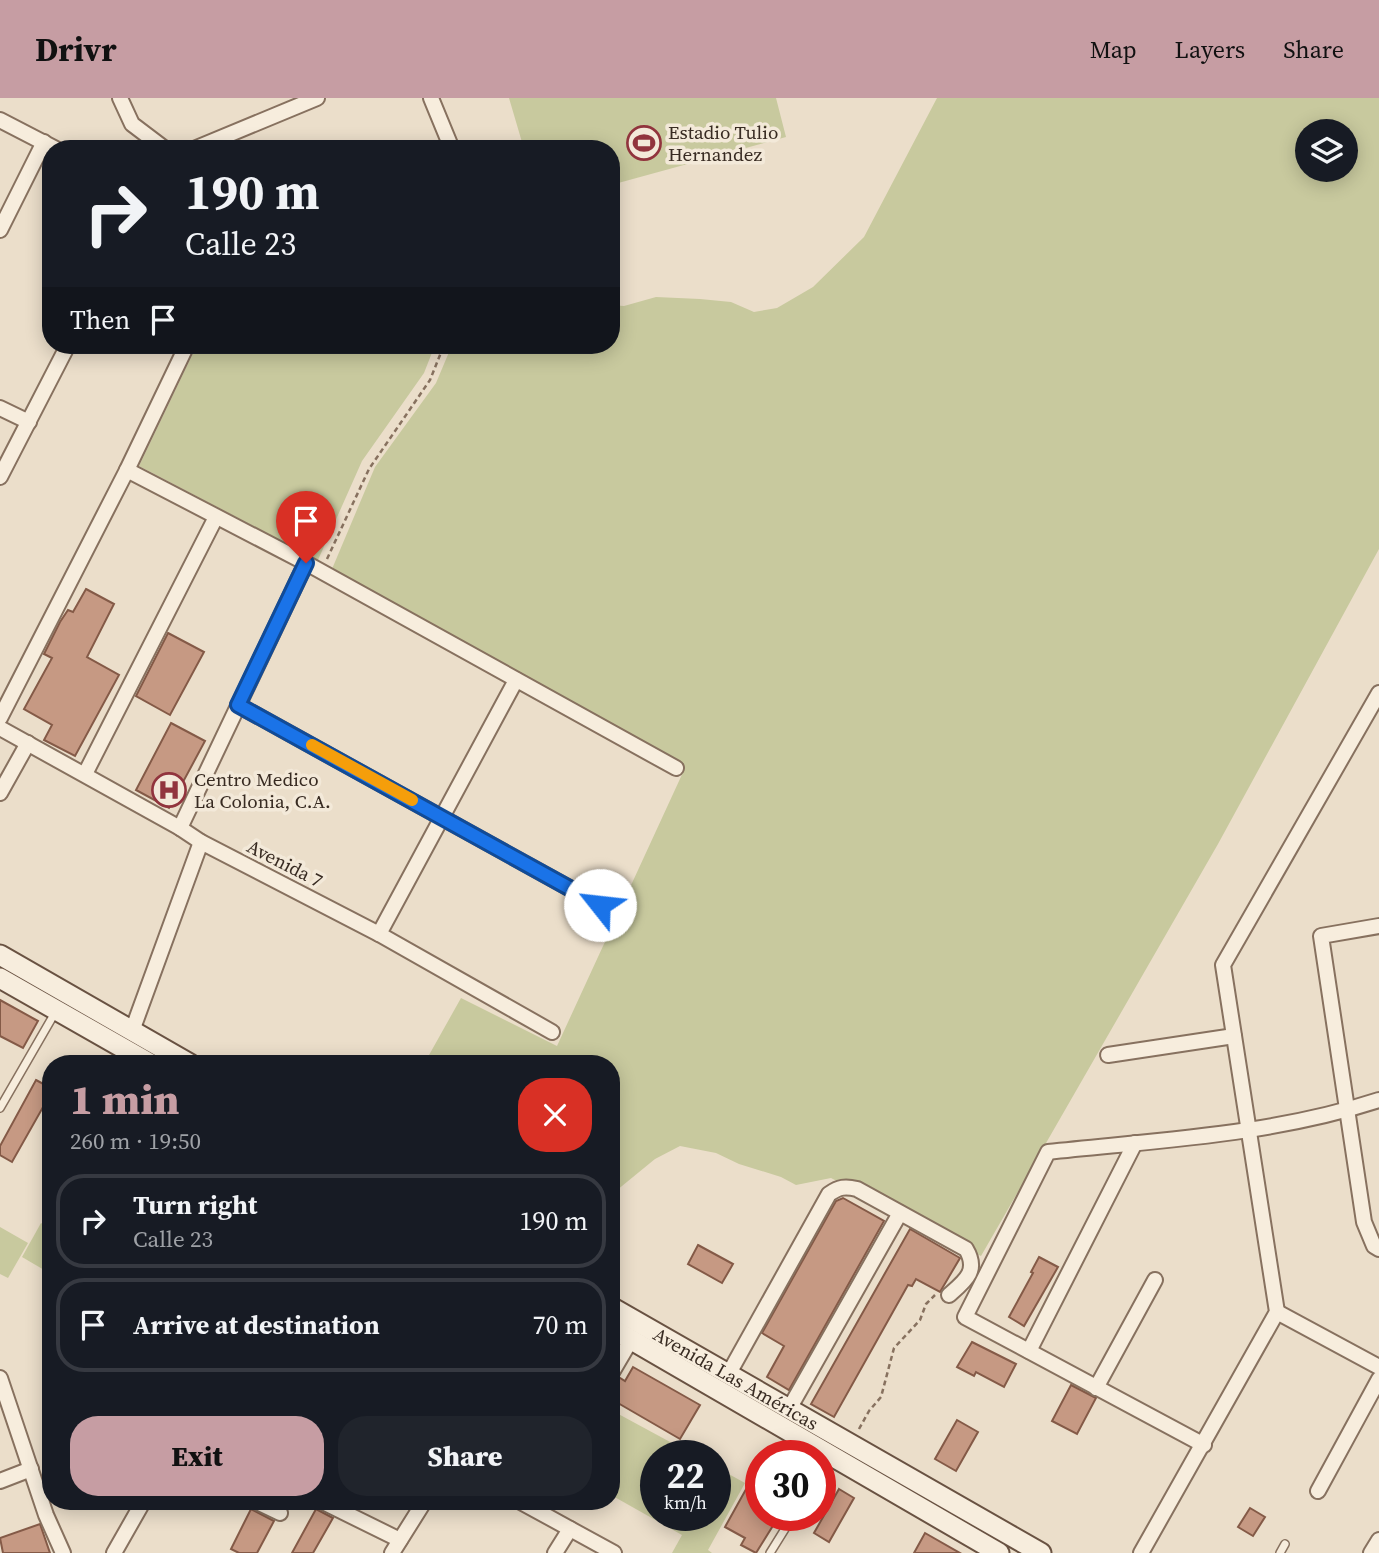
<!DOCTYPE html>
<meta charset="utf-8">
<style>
:root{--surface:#171b24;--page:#20242c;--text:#f1f3f6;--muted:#9ea1a6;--line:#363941;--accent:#c69da3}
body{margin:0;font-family:"Source Serif 4",serif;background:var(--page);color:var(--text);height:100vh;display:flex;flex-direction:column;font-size:26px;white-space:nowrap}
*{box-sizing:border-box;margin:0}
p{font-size:23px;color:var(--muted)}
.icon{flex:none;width:38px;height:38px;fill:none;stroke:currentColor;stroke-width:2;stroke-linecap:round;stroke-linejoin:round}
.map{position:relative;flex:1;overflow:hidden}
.sheet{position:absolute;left:42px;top:957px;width:578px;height:455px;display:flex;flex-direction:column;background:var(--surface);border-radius:28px;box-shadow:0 4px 18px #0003}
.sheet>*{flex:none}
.hud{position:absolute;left:42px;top:42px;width:578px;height:214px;border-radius:28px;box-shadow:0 4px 18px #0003;background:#171b24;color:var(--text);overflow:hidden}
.tools{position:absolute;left:1295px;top:21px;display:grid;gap:14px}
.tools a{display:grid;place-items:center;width:63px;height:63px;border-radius:50%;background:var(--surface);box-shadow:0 4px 18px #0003;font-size:35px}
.speed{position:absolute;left:640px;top:1342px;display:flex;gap:14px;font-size:35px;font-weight:700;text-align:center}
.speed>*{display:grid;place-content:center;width:91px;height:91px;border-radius:50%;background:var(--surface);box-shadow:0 4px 18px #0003;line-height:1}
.speed small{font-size:18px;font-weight:400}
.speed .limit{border:10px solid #d22;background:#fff;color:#111}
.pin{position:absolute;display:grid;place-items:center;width:60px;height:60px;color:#fff;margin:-72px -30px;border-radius:50% 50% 50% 0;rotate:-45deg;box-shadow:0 0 7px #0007}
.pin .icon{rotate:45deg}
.me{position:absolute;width:77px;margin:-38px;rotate:299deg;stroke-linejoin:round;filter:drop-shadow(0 0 5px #0008)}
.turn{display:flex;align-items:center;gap:24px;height:147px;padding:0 28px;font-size:32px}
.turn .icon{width:91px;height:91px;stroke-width:2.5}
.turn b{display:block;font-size:49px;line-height:60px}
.then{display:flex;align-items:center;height:66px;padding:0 28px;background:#0003;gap:14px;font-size:26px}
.round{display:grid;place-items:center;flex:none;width:74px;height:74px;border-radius:28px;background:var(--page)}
.overview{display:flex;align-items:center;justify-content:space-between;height:119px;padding:0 28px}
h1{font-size:42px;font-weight:800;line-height:52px;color:var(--accent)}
.action{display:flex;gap:14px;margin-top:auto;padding:14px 28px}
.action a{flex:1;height:80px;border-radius:28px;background:var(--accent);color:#111;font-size:28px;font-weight:800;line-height:80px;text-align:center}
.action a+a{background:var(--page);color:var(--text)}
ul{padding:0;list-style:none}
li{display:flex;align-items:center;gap:21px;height:94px;margin:0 14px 10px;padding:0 14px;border:4px solid var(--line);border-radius:28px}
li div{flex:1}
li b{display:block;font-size:26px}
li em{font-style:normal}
header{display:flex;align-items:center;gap:42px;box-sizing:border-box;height:98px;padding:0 35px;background:var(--accent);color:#111}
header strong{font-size:33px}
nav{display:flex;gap:38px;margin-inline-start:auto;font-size:24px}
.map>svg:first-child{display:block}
</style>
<header>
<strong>Drivr</strong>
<nav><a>Map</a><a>Layers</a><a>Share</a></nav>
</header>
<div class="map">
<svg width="1379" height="1455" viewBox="0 0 1379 1455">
<rect width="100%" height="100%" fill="#ebdeca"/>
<g fill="#c8c99e" fill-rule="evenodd">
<polygon points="509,0 776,0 786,39 611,87 611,51 524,51"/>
<path d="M937 0H1379V451L1218 746 981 1158 831 1080 796 1087 781 1079 739 1066 716 1055 680 1048 655 1061 611 1097V966H424L461 900 557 948 685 670 332 471 375 369 436 285 452 247H611V207L624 208 656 199 700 201 731 204 754 214 777 210 813 189 864 139ZM1307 33H1346V72H1307Z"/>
<polygon points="197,247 435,247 424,275 362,363 318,462 139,368"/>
<polygon points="41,1125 51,1131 51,1176 22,1159"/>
<polygon points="0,1129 28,1145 8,1180 0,1176"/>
<polygon points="611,1312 696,1358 656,1358 656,1418 716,1418 716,1369 745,1385 708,1452 712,1455 672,1455 682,1437 611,1397"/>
</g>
<g fill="#c69983" stroke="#845a47" stroke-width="2">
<polygon points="86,491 114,506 87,559 119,577 75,658 44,642 52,627 24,611 52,560 44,556 60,524 68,512 73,514"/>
<polygon points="168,535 204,554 170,617 136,598"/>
<polygon points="171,625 205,643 169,710 136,692"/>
<polygon points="0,902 38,923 23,950 0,938"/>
<polygon points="36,982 51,990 51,995 12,1064 0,1057 0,1048"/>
<polygon points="843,1100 884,1123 789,1292 767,1279 784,1248 762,1235 836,1103"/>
<polygon points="910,1131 960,1160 940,1194 916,1181 912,1188 908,1187 834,1319 811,1306"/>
<polygon points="698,1147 733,1166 722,1185 688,1166"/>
<polygon points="1039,1159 1058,1169 1024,1228 1009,1219 1033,1175 1031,1174"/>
<polygon points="972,1244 1016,1266 1004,1289 976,1274 974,1278 957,1269"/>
<polygon points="633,1269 700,1307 680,1341 611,1301 611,1286 620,1280 625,1283"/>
<polygon points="1071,1287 1096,1300 1077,1336 1052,1323"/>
<polygon points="957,1322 978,1334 956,1373 935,1361"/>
<polygon points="750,1384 761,1390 761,1418 779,1418 756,1455 741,1447 745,1440 725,1429"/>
<polygon points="839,1391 854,1400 829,1444 814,1435"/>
<polygon points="1250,1410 1265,1419 1253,1438 1238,1429"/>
<polygon points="251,1411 274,1423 257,1455 239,1455 231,1451"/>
<polygon points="316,1411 333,1420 313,1455 292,1455"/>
<polygon points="40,1426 50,1455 3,1455 0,1440"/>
<polygon points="925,1435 960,1455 914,1455"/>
</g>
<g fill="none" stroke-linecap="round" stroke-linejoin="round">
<g stroke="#87715f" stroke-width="10">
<g id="lane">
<polyline points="0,1010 56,913"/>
<polyline points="770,1455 793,1418"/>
<polyline points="1280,1455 1285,1446"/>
</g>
</g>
<g stroke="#87715f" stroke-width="18">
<g id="street">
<polyline points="120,0 132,26 165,51"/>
<polyline points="431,0 452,51"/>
<polyline points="0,22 56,51"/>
<polyline points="194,51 317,0"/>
<polyline points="0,132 44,44"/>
<polyline points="0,310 29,324"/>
<polyline points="127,372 306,465 676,670"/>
<polyline points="0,379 68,247"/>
<polyline points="238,607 600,807"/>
<polyline points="0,620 127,372 187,247"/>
<polyline points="0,630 180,730 201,744 379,836 552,934"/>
<polyline points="85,676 216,419"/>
<polyline points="0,695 28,645"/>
<polyline points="180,730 306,465"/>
<polyline points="1379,828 1321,838 1364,1124 1374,1148 1379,1151"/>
<polyline points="379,836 516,582"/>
<polyline points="132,933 201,744"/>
<polyline points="1108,957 1234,938"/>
<polyline points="1277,1214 1379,1269"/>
<polyline points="1029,1253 1135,1045"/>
<polyline points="611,1276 631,1242"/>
<path d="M728 1277 829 1096C839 1089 845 1088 857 1091L966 1151C979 1173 965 1183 949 1197"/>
<polyline points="0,1280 46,1417 63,1455"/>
<polyline points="1096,1290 1155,1182"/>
<polyline points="789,1311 900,1115"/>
<path d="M1204 1347 965 1219 1048 1054C1159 1042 1272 1037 1379 1002"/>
<polyline points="0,1383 31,1371"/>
<polyline points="1318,1393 1379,1281"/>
<polyline points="257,1404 280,1415"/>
<polyline points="323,1404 400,1442"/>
<polyline points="521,1404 614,1455"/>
<polyline points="114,1455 143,1404"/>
<polyline points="392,1455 424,1404"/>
<polyline points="555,1455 570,1431"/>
<polyline points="1141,1455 1277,1214 1223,867 1379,595"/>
<polyline points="1371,1455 1379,1442"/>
</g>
</g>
<g stroke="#695242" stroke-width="23">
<g id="secondary">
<polyline points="0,857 190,966"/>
<polyline points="0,880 151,966"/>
<path id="s1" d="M611 1209 1041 1455"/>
<polyline points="611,1230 999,1455"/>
</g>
</g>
<g stroke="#87715f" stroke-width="2.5" stroke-dasharray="5 3.5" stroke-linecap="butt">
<polyline points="327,461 369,371 430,282 444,247"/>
<polyline points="859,1331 869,1313 881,1299 894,1250 920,1222 926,1206 935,1197"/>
</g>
<use href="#lane" stroke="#f7eddd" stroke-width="7"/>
<use href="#street" stroke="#f7eddd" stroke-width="14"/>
<use href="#secondary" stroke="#f7eddd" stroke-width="19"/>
</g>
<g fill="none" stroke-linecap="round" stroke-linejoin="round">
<g stroke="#114b97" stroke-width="18">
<polyline id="route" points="306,465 238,607 600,807"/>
</g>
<use href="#route" stroke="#1a73e8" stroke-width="12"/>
<polyline stroke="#f59e0b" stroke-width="12" points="312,647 412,702"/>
</g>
<defs>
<g id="stadium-ring" transform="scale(1.75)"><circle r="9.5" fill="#f3e9d9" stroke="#91343d" stroke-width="1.5"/><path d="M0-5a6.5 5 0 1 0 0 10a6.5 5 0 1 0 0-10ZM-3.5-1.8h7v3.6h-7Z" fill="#91343d"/></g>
<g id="hospital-ring" transform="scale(1.75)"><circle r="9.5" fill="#f3e9d9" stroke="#91343d" stroke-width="1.5"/><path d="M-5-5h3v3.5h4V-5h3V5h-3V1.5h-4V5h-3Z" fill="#91343d"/></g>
</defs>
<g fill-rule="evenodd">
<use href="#stadium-ring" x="644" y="45"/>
<use href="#hospital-ring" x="169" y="692"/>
</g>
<g text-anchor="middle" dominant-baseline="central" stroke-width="7" stroke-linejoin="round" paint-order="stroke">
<g font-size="19" fill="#382b22" stroke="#f3e9d9" text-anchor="start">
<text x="668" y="34">Estadio Tulio<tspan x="668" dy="22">Hernandez</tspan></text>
<text x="194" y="681">Centro Medico<tspan x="194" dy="22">La Colonia, C.A.</tspan></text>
</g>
<g font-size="19" fill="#382b22" stroke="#f3e9d9">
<text transform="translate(285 765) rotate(27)">Avenida 7</text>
<text stroke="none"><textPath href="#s1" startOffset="144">Avenida Las Américas</textPath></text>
</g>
</g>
</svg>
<div class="tools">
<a><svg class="icon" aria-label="layers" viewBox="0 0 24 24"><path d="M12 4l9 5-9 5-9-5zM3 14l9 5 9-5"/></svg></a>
</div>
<div class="speed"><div>22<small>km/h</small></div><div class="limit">30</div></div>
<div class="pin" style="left:306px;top:465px;background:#d93025"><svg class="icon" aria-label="arrive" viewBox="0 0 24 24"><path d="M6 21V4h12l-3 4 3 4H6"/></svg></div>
<svg class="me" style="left:600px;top:807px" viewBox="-20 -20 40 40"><circle r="19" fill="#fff"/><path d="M0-13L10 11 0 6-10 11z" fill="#1a73e8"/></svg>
<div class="hud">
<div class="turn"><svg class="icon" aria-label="right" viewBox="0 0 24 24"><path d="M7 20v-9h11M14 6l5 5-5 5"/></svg><div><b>190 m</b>Calle 23</div></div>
<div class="then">Then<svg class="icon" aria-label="arrive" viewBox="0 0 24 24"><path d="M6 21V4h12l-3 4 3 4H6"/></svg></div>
</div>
<section class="sheet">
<div class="overview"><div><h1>1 min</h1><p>260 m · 19:50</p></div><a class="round" style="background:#d93025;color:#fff"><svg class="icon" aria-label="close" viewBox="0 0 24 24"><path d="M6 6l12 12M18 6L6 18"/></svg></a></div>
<ul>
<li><svg class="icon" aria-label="right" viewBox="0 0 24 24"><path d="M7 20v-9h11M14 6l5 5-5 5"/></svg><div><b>Turn right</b><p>Calle 23</p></div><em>190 m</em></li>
<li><svg class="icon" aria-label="arrive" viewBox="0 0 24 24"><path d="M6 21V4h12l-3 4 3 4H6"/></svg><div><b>Arrive at destination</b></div><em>70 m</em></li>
</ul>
<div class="action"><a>Exit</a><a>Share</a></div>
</section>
</div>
